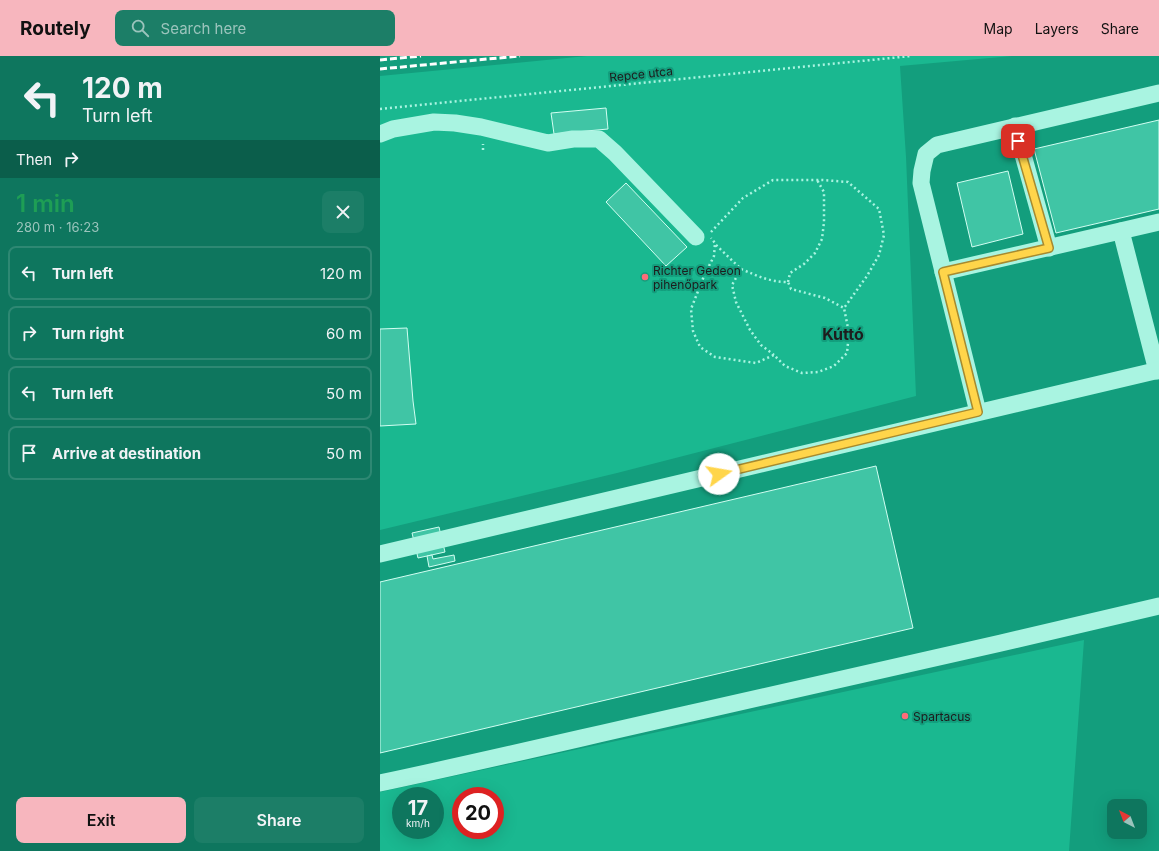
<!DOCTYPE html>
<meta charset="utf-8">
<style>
:root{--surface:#0e765e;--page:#1c7e67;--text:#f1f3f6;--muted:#9bc4bc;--line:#2e8873;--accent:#f7b6be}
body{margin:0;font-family:Inter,sans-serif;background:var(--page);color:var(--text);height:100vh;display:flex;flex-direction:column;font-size:15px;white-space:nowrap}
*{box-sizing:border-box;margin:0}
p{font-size:13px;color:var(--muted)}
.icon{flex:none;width:22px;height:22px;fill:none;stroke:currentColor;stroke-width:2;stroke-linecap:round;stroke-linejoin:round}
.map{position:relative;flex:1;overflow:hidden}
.sheet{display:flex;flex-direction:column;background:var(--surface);width:380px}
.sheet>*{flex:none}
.top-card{background:#0e765e;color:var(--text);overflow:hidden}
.needle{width:26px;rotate:318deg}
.controls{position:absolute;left:727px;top:743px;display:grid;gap:8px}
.controls a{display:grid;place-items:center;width:40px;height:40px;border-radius:8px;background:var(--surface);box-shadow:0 4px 16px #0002;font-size:20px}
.speed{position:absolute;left:12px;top:731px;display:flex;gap:8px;font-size:20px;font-weight:700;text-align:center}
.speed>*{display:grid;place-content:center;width:52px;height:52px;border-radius:50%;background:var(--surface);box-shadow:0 4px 16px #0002;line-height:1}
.speed small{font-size:10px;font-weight:400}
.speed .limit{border:6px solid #d22;background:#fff;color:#111}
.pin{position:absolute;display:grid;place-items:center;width:34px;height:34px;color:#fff;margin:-17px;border-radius:8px;box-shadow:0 2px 6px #0006}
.me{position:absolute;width:44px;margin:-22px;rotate:77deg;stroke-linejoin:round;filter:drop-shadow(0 0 3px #0008)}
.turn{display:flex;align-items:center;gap:14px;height:84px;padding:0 16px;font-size:18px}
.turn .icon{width:52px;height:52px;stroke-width:2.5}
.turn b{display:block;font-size:28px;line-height:34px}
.then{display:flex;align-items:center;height:38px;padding:0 16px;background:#0003;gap:8px;font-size:15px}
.round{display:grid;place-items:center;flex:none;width:42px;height:42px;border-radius:8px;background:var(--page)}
.head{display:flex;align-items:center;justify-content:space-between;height:68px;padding:0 16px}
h1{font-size:24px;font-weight:600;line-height:30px;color:#1e9e55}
.button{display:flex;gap:8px;margin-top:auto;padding:8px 16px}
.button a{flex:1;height:46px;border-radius:8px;background:var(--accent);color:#111;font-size:16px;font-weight:600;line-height:46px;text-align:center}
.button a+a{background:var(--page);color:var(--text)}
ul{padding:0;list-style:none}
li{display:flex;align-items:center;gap:12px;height:54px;margin:0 8px 6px;padding:0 8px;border:2px solid var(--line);border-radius:8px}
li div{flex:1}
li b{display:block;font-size:15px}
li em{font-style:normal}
header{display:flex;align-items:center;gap:24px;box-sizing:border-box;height:56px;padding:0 20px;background:var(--accent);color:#111}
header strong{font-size:19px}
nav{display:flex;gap:22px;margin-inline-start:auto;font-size:14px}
.search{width:280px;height:36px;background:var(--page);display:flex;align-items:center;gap:10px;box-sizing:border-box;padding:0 14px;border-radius:8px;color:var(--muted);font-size:15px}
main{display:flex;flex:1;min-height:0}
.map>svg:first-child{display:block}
</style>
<header>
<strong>Routely</strong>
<div class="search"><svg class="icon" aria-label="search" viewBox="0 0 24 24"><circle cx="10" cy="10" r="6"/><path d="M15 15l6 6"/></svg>Search here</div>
<nav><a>Map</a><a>Layers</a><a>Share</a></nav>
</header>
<main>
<section class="sheet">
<div class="top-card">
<div class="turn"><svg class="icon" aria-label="left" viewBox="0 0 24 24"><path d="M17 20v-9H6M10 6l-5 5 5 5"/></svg><div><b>120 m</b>Turn left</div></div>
<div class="then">Then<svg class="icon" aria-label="right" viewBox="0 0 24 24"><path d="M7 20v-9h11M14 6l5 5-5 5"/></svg></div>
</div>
<div class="head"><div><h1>1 min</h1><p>280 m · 16:23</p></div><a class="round"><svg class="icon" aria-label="close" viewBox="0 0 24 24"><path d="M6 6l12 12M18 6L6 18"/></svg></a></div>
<ul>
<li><svg class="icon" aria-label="left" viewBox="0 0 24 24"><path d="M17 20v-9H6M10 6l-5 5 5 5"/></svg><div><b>Turn left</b></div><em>120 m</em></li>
<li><svg class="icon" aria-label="right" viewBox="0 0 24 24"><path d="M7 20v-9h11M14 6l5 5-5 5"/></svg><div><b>Turn right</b></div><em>60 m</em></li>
<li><svg class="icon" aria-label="left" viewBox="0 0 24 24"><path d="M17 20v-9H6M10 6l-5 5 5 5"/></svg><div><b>Turn left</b></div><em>50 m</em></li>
<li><svg class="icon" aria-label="arrive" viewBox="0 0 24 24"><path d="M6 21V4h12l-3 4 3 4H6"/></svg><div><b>Arrive at destination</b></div><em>50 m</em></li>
</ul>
<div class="button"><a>Exit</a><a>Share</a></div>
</section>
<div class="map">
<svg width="779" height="795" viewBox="0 0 779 795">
<rect width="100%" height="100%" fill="#139e7d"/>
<g fill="#1ab890" fill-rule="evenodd">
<polygon points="207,0 632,0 520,10 526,101 536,340 237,417 0,474 0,20"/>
<path d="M704 584 689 795H0V736ZM21 740H55V774H21ZM81 740H115V774H81Z"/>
</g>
<g fill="#40c5a5" stroke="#d2fef2">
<polygon points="226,52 228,73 174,78 171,57"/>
<polygon points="779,64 779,153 676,177 654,93"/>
<polygon points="628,115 643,178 592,191 577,127"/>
<polygon points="246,127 307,191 286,210 226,146"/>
<polygon points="27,272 33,345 36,368 0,370 0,273"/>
<polygon points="496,410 533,572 0,697 0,526"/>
<polygon points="59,471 65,496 38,502 32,477"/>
<polygon points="52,499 53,503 74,499 75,505 49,511 47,500"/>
</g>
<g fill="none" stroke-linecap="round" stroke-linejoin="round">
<g stroke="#a9f4e1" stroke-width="2.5" stroke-dasharray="2 3" stroke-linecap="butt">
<polyline points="0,53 531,0"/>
<polyline points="103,94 103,88"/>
<polyline points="331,176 363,142 393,124 442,124 468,126 499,153 504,179 499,199 487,220 464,252 469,277 467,297 454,310 438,316 422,317 405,310 394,299 376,307 335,301 320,291 313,275 311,253 324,220 334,200 335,187 331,182"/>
<polyline points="336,189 361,213 352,229 356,246 370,274 381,289 394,299"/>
<path d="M361 213C378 220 389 226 408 226L411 233 445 242 464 252"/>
<polyline points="408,226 410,217 424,208 435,197 442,183 444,166 444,136 437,124"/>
</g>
<g stroke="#a9f4e1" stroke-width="17">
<polyline points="635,70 669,192"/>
<polyline points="0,78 13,73 54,66 75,67 101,71 168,87 193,83 219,83 235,97 316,181"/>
<polyline points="741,175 777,315"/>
<polyline points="563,216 779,166"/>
<polyline points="598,356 541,127 542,115 546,98 557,89 779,37"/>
<polyline points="0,498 779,314"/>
<path d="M0 727C109 704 217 678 325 654 476 620 628 586 779 550"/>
</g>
<g stroke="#fff" stroke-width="3" stroke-dasharray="7 3" stroke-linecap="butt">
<polyline points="0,4 41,0"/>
<polyline points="0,13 140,0"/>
</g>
</g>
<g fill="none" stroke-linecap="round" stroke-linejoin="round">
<g stroke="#a68a30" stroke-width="10">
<polyline id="route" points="339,418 598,356 563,216 669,192 638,85"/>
</g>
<use href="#route" stroke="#ffd54a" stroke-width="7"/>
</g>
<g fill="#ff6c79" stroke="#139e7d" stroke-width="1.5">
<circle cx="265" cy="221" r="4"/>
<circle cx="525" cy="660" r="4"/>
</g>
<g text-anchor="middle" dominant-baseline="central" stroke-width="4" stroke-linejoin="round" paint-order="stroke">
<g font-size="12" fill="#1d1d1d" stroke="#139e7d">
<text transform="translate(261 18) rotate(-6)">Repce utca</text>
</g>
<g font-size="12" fill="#1d1d1d" stroke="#139e7d" text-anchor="start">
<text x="273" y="214">Richter Gedeon<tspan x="273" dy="14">pihenőpark</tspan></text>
<text x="533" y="660">Spartacus</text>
</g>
<g font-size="16" font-weight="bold" fill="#1d1d1d" stroke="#139e7d">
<text x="463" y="278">Kúttó</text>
</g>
</g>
</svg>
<div class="controls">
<a><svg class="needle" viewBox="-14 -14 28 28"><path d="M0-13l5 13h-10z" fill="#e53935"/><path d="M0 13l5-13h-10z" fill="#9bc4bc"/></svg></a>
</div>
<div class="speed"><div>17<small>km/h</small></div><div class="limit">20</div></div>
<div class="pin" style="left:638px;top:85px;background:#d93025"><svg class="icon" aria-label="arrive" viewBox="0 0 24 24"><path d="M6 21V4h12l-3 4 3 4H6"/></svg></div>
<svg class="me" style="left:339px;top:418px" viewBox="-20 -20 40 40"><circle r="19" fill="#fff"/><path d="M0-13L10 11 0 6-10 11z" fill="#ffd54a"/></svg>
</div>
</main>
